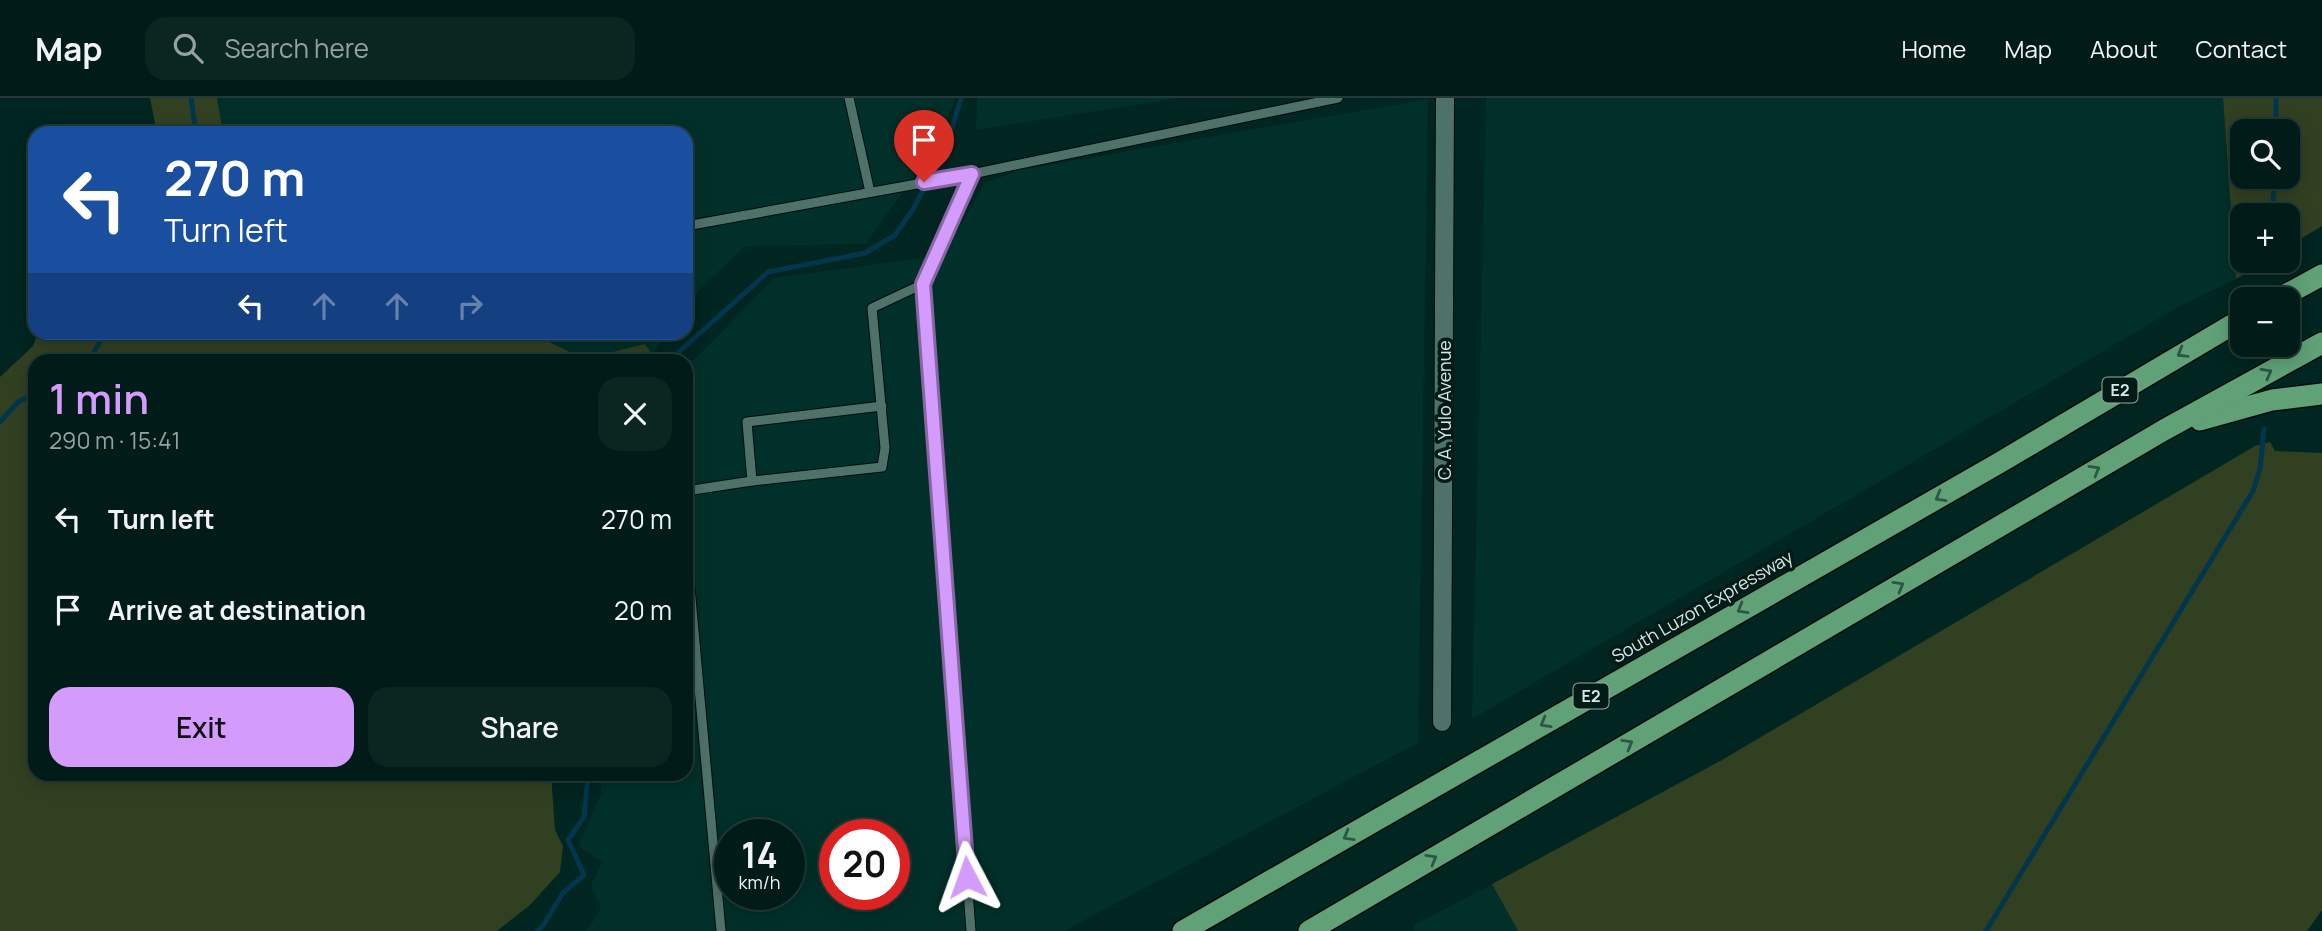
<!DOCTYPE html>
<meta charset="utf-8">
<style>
:root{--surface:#011c18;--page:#0b2521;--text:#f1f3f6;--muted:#96a1a2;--line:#233a37;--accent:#d39cfc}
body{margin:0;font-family:Manrope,sans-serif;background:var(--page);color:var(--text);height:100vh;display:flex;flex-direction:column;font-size:26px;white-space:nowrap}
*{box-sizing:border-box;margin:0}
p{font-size:23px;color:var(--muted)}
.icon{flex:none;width:38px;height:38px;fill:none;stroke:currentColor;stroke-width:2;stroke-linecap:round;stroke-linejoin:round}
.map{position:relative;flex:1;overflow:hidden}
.drawer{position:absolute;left:28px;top:256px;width:665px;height:427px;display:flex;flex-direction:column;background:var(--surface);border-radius:21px;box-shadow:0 4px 18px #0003,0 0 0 2px var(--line)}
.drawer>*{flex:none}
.banner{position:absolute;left:28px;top:28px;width:665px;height:214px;border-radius:21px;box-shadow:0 4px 18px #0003,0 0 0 2px var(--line);background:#1a4fa0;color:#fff;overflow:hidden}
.buttons{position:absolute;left:2230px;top:21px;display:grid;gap:14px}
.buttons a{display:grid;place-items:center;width:70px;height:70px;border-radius:14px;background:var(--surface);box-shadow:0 4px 18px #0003,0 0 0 2px var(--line);font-size:35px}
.speed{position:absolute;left:714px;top:721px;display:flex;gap:14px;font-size:35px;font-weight:700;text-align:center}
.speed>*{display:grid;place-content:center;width:91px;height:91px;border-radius:50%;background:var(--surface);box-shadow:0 4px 18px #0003,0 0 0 2px var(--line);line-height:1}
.speed small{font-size:18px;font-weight:400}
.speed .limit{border:10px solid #d22;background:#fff;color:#111}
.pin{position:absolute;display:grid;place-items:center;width:60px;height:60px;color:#fff;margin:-72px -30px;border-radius:50% 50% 50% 0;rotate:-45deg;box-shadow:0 0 7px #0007}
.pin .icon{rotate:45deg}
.me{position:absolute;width:77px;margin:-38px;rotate:356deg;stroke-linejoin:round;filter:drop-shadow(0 0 5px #0008)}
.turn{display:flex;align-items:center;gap:24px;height:147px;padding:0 21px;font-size:32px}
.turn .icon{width:91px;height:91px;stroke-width:2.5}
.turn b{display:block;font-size:49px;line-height:60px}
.lanes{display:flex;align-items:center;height:66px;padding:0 21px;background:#0003;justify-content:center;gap:35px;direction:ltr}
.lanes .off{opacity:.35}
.round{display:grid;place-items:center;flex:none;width:74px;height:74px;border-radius:21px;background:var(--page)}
.overview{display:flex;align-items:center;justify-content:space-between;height:119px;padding:0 21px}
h1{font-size:42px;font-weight:600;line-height:52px;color:var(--accent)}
.primary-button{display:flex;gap:14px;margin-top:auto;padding:14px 21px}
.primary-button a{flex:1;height:80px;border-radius:21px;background:var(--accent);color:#111;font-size:28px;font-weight:600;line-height:80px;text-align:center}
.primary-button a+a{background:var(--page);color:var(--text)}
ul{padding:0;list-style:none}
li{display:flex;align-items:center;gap:21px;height:91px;padding:0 21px}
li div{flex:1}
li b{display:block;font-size:26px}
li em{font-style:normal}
header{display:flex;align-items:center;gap:42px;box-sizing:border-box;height:98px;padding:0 35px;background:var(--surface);border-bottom:2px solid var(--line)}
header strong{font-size:33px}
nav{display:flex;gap:38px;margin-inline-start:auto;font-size:24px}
.search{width:490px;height:63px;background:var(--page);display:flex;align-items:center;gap:18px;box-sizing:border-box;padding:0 24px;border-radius:21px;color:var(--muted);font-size:26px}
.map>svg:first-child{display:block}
</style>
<header>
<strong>Map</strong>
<div class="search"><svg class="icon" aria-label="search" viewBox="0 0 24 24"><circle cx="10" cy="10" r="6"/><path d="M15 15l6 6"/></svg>Search here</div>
<nav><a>Home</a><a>Map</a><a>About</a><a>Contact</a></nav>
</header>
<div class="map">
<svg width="2322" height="833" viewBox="0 0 2322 833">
<rect width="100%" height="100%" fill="#012520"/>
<g fill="#003029" fill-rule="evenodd">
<polygon points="217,0 955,0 955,3 937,44 866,146 745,148 700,191 686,211 686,35 223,35"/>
<polygon points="977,0 1178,0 976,32"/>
<polygon points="1486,0 2223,0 2236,181 2179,209 1472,621"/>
<path d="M1428 1 1418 645 1064 833H584L590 828 601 811 591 787 602 764 578 748 601 696V676H686V264L695 261 774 180 943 157 985 85 1019 72ZM730 737H789V796H730ZM835 737H894V796H835Z"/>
<polygon points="531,235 668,235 652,256 645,246 584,261"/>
<polygon points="1492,786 1518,833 1414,833 1414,827"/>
</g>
<g fill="#324022" fill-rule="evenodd">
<polygon points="150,0 217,0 223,35 157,35"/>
<path d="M2223 0H2322V128L2287 149V117H2242V163H2265L2236 181ZM2287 33V79H2242V33Z"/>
<polygon points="38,235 531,235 584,261 645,246 652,256 643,262 35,262 35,676 551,676 555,732 563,748 560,774 530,807 497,833 0,833 0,279 33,248"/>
<polygon points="2270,344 2275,353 2322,355 2322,812 2307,833 1518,833 1492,786 1722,662 2255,348"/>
</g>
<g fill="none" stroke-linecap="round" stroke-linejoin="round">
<g stroke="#02364c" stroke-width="5">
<polyline points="191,0 196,35"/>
<polyline points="2276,33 2276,0"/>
<polyline points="2272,117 2275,79"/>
<polyline points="89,262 106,234"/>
<polyline points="670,262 768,174 865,155 895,137 913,111 946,50 961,0"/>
<polyline points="0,324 18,304 35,295"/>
<polyline points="537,833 542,829 563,795 584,777 568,742 584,719 588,678 587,676"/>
<polyline points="1986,833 2253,393 2260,371 2264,331"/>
</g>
<g stroke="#000d0a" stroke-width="11">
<g id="lane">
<polyline points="849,0 870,94"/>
<polyline points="686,128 972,76 1338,0"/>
<polyline points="923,186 971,833"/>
<polyline points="752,383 747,324 882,308"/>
<polyline points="686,393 752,383 882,369 885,350 872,210 923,186 972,76"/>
<polyline points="686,445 721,833"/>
</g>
</g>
<g stroke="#000d0a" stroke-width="20">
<polyline id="street" points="1442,624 1445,0"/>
</g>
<g stroke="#000d0a" stroke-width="24">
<g id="highway">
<polyline points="2278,201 2322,177"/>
<polyline points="2200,322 2272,302 2322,296"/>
<polyline points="1183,833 1999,365 2242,221"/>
<polyline points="1309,833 2164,332 2322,245"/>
</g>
</g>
<use href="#lane" stroke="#4e716a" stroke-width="9"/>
<use href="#street" stroke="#4e716a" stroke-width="18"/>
<use href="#highway" stroke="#60a178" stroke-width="21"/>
</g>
<defs><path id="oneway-chevron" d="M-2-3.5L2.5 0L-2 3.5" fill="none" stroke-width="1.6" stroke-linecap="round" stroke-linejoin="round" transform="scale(1.75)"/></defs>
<g stroke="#2c5743">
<use href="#oneway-chevron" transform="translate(2182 255) rotate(149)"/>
<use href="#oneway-chevron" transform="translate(2267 275) rotate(-29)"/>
<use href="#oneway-chevron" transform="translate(2095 372) rotate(-30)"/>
<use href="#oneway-chevron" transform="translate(1940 399) rotate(150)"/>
<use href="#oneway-chevron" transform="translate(1899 488) rotate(-30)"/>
<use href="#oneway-chevron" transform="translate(1742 511) rotate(150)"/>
<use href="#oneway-chevron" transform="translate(1545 625) rotate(150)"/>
<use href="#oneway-chevron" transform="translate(1628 646) rotate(-30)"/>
<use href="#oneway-chevron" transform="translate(1348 738) rotate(150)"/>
<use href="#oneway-chevron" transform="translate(1432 761) rotate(-30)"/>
</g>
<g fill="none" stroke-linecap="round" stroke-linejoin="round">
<g stroke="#8965a4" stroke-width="18">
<polyline id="route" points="924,84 972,76 923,186 967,779"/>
</g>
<use href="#route" stroke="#d39cfc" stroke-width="12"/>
</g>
<g text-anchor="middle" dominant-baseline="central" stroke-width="7" stroke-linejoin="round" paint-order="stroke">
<g fill="#021b17" stroke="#96aba6" stroke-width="2">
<rect x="2102.5" y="279.5" width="35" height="25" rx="5"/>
<rect x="1573.5" y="585.5" width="35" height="25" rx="5"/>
</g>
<g font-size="16" font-weight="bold" fill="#d6e9e4">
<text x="2120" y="292">E2</text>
<text x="1591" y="598">E2</text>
</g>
<g font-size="18" fill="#d6e9e4" stroke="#021b17">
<text transform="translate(1444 312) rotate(-90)">C. A. Yulo Avenue</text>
<text transform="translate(1702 508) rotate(-30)">South Luzon Expressway</text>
</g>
</g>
</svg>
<div class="buttons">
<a><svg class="icon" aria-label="search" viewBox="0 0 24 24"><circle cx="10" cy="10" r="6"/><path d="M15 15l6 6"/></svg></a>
<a>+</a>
<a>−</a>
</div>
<div class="speed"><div>14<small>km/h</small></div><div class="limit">20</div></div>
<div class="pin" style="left:924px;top:84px;background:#d93025"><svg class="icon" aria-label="arrive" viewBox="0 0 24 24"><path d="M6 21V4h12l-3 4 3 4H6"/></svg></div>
<svg class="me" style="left:967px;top:779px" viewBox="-20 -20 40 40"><path d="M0-17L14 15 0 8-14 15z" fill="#d39cfc" stroke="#fff" stroke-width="4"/></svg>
<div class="banner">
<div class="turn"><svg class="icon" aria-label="left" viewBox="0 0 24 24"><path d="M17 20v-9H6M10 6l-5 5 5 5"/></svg><div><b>270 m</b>Turn left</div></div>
<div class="lanes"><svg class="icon" aria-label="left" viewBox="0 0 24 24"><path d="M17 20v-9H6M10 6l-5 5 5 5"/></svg><svg class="icon off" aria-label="ahead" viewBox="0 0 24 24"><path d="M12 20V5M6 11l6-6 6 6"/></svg><svg class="icon off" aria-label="ahead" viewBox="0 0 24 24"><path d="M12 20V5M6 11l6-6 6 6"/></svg><svg class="icon off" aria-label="right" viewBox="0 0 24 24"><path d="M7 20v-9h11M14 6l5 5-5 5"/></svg></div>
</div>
<section class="drawer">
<div class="overview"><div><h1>1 min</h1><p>290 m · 15:41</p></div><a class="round"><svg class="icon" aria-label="close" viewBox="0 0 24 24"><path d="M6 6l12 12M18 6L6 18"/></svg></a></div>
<ul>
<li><svg class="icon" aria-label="left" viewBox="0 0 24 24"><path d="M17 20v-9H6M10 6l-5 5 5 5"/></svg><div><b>Turn left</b></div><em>270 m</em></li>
<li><svg class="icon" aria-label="arrive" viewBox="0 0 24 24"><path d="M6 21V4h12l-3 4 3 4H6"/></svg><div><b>Arrive at destination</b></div><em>20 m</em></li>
</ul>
<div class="primary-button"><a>Exit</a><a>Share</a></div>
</section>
</div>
